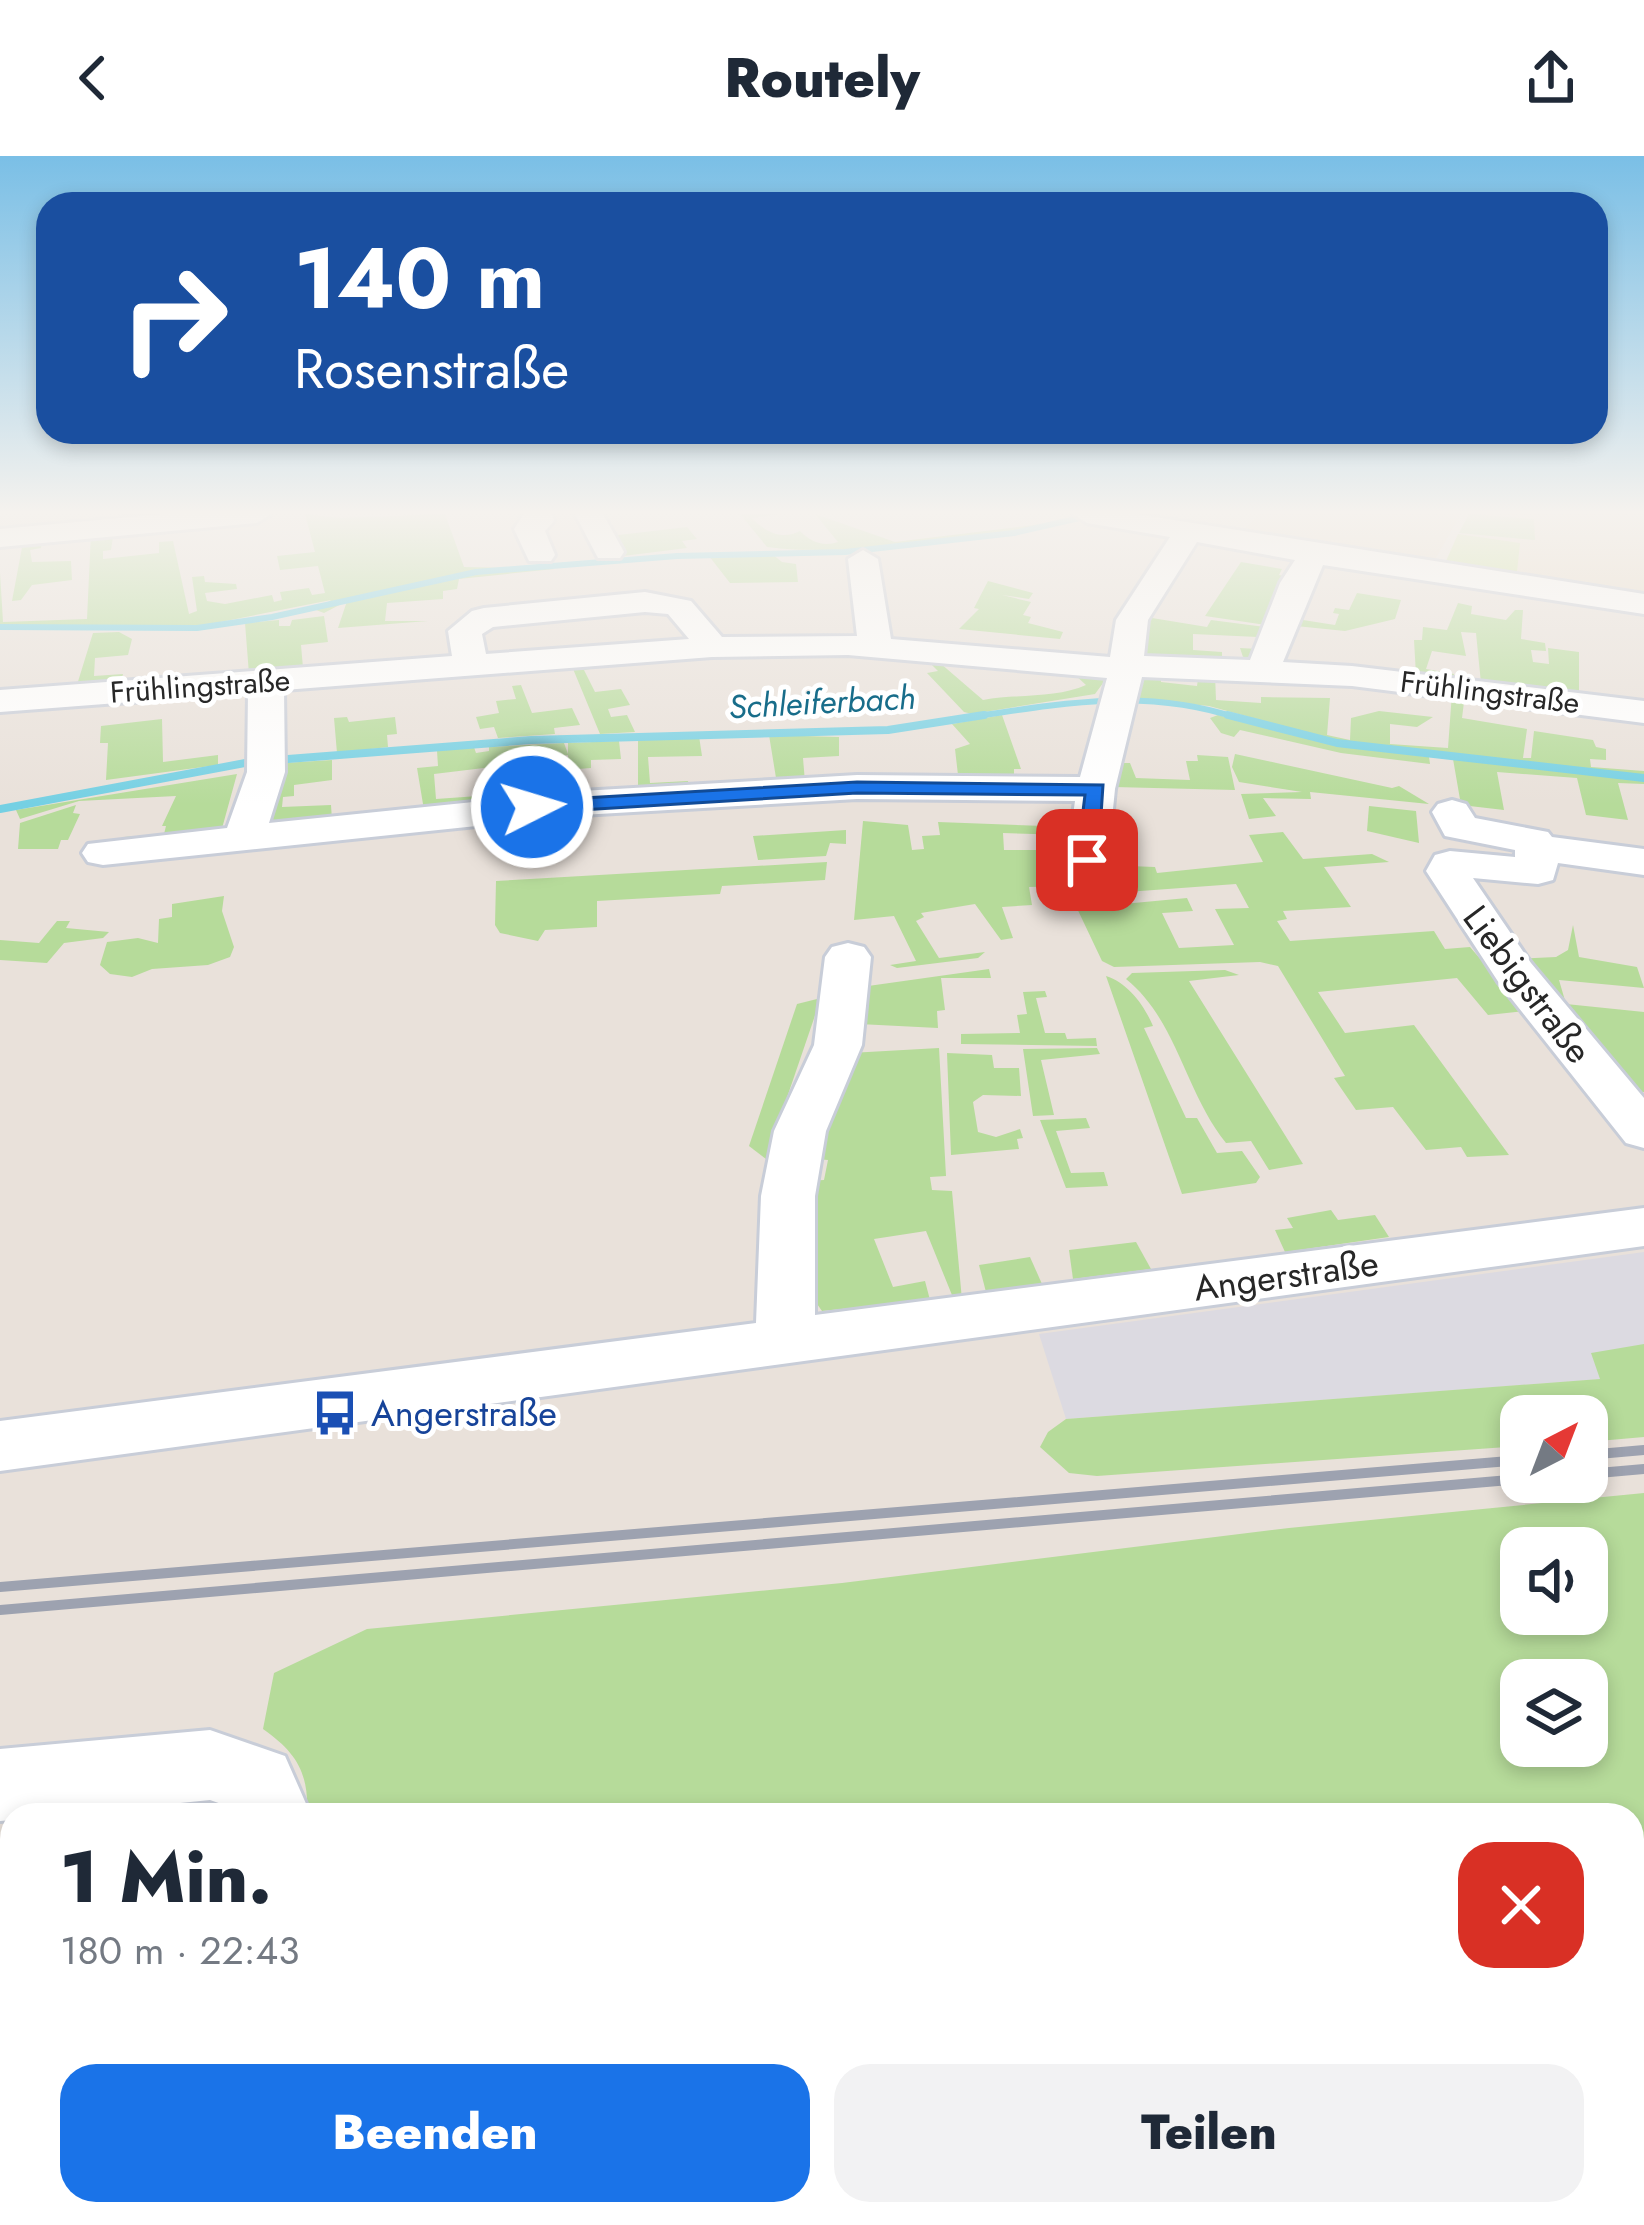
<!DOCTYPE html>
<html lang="de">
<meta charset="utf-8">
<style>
:root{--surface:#fff;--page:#f2f2f3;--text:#1f2937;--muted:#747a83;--accent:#1a73e8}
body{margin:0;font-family:Jost,sans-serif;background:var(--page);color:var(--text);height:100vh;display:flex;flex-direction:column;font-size:45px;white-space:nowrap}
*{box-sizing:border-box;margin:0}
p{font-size:39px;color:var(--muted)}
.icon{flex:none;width:66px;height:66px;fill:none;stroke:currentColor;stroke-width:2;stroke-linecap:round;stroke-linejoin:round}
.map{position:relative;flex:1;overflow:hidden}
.details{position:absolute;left:0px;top:1647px;width:1644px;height:423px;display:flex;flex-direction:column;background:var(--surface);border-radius:36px 36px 0 0;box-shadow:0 6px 18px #0003}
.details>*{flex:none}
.guide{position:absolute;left:36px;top:36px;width:1572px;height:252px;border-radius:36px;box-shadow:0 6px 18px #0003;background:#1a4fa0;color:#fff;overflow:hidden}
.needle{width:78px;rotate:42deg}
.controls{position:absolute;left:1500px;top:1239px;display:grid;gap:24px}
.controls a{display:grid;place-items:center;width:108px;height:108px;border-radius:24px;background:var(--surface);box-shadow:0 6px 18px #0003;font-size:60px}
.pin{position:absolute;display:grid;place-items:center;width:102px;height:102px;color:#fff;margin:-51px;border-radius:24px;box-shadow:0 6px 18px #0006}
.me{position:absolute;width:132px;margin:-66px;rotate:85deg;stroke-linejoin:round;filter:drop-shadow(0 0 9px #0008)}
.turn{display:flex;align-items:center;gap:42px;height:252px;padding:0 60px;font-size:54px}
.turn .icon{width:156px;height:156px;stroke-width:2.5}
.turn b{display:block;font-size:84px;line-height:102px}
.round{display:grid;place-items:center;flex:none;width:126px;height:126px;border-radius:36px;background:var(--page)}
.head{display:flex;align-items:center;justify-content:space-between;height:204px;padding:0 60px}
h1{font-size:72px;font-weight:800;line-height:90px}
.button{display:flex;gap:24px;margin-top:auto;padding:24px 60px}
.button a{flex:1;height:138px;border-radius:36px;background:var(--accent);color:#fff;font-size:48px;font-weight:800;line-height:138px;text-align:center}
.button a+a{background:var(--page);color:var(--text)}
header{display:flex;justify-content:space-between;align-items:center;height:156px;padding:0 60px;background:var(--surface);font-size:54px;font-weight:800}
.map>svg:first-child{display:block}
</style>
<header><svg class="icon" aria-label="back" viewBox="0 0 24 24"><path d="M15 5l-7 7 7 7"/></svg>Routely<svg class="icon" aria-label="share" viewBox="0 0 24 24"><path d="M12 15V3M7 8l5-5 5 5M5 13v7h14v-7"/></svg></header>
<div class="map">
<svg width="1644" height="2069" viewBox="0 0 1644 2069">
<rect width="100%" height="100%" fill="#e9e1da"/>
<polygon fill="#dcdae1" points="1644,1096 1644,1220 1066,1263 1039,1178"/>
<g fill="#e9dcca">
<polygon points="1260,358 1461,358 1433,407 1241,376"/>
<polygon points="1469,358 1644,358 1644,441 1446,411"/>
</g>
<g fill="#b6db9a" fill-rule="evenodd">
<polygon points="305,358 341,362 445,358 464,411 554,413 459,423 457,433 443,435 443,443 387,447 385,465 428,465 338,472 347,445 324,457 316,454 331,444 195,471 0,470 0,416 3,466 87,463 91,377 146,371 146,378 113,381 111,394 103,395 103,403 159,397 159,386 173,385 189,458 197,455 192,421 204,420 205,426 236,428 237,433 205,437 207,445 225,448 272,439 274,446 282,444 280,436 309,432 312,439 325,437 318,410 280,414 277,400 315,396"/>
<path d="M740 358H779L752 362C766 377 783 384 800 375 811 386 823 391 838 386L815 358 895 386 1066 365C990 386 845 401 767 391Z"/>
<polygon points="1469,358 1534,363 1535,384 1459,377"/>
<polygon points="687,371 697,383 682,385 687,392 623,400 610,380"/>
<polygon points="42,384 41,392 30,394 32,406 71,405 72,424 32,429 21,444 12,445 23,386"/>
<polygon points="772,398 782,406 796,408 798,426 730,427 709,400"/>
<polygon points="1241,406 1282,413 1279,419 1288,421 1266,469 1205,460"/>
<polygon points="988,425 1033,437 1029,443 1002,439 1031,446 1023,459 1031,461 1028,467 1063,476 1060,483 959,473 979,453 974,452"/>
<polygon points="1357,437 1401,444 1395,463 1345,475 1286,469 1293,451 1306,453 1303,464 1335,469 1339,458 1333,457 1335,452 1349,454"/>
<polygon points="1458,447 1472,450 1471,458 1506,464 1515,454 1523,454 1521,483 1545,487 1546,495 1531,494 1533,506 1549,508 1548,492 1579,496 1579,535 1612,541 1612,545 1481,527 1476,477 1461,476 1466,500 1432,495 1426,513 1454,518 1453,524 1416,519 1414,484 1422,484 1423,471 1447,474"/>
<polygon points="324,460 328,486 301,489 303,512 249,518 245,467 279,464 279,470 290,470 292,464"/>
<polygon points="1146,461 1207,471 1211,464 1265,471 1259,506 1244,504 1240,492 1258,493 1258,481 1193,478 1193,494 1222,496 1222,504 1138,499"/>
<polygon points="119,476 132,483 128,499 95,502 94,520 123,518 120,529 76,532 93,477"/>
<polygon points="610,504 612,509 584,514 595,536 621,533 630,549 608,553 611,561 627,559 635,576 600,578 571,508"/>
<path d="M940 507 983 544C1017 538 1058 542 1086 529L1074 518 1106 523 1095 538 972 558 964 556 927 517 938 515 931 508Z"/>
<polygon points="1161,516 1161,526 1197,530 1199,516 1215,518 1216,544 1261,547 1261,541 1330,542 1327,579 1350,584 1351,562 1379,555 1433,561 1417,571 1390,568 1390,588 1448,592 1452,537 1515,545 1515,553 1464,546 1462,562 1527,573 1523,602 1531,602 1534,575 1593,584 1596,591 1606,593 1606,604 1590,603 1591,611 1644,615 1644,620 1345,587 1209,550 1138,543 1145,521"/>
<polygon points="521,529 532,557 572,552 580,569 554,572 555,578 498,582 494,571 480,573 476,561 499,557 496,545 516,543 512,530"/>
<polygon points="1002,559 1021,613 1014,613 1014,619 958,619 955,593 970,588 952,568"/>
<polygon points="1218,559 1338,590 1429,601 1430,608 1341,597 1240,574 1234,581 1221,577 1210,562"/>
<polygon points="347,561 349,566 395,561 397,578 387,579 388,591 337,597 334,562"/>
<polygon points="162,563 163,606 218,599 218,609 106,624 108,587 100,587 101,570"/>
<polygon points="769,579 839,581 839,600 803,602 805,626 777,628"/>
<polygon points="699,580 702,600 648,601 650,627 688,625 689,631 638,635 638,583"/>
<polygon points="619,585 621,603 591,604 591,612 578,613 579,626 570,626 568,599 504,610 506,635 544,632 546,640 498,645 492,611 434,618 436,643 478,640 479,647 424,654 417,612 438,610 437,595 474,591 476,597 489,595 489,591 564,587 568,598 568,587"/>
<polygon points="1235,598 1392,632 1399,630 1429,648 1310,636 1311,643 1263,642 1276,660 1249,663 1241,638 1302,636 1239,626 1232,611"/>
<polygon points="1197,599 1228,601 1235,634 1114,631 1118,607 1130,607 1136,622 1190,624 1186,605 1198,605"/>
<polygon points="1453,603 1644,624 1644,628 1618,627 1628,664 1586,659 1577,622 1497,616 1504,654 1461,649"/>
<polygon points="332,604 332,624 294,629 294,640 283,641 282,651 331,649 332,664 267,670 284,607"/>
<polygon points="237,618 221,676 124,685 124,681 164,678 166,670 162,670 176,640 79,645 20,663 16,654"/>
<polygon points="76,649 73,657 80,658 68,684 61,684 58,693 18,693 20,667"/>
<polygon points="1369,650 1416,655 1419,687 1367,675"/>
<polygon points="863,665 908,669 912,694 924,693 922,680 940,679 938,666 1071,671 1070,679 1003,677 1004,694 1058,694 1061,686 1070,686 1070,730 1029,731 1032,749 1002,751 1013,782 1001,784 975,748 921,757 924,761 916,765 939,802 985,796 978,802 897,812 890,809 916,805 894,760 854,764"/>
<polygon points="846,674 846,688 830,687 826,700 758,704 753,680"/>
<polygon points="1283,676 1303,703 1372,698 1389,706 1324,711 1351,751 1283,755 1287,763 1277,765 1290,785 1434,775 1445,793 1470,791 1525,855 1488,859 1457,822 1318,836 1345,877 1414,869 1509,999 1467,1001 1461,991 1426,994 1393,951 1356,954 1334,922 1345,920 1278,810 1260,806 1114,811 1102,805 1074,746 1102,750 1187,742 1193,755 1162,757 1179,792 1234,789 1215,753 1249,752 1236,728 1113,737 1099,728 1104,726 1103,709 1155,711 1157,717 1263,706 1249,679"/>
<polygon points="827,706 825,724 722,730 720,738 597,745 597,771 545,774 538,785 500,777 495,769 496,725"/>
<polygon points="224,740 222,755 234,791 230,801 208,809 152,813 132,821 110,818 100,809 107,786 138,782 158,787 159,763 172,761 172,748"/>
<polygon points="57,765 70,765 66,772 109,776 103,782 64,787 47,807 0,804 0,784 39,787"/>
<polygon points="1573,769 1579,801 1637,811 1644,832 1559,824 1566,848 1644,856 1644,936 1630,937 1514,803 1556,801 1568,794"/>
<polygon points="989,813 991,822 941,822 945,854 937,855 938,872 859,868 861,831"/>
<path d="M1225 814 1239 819 1189 825 1303 1008 1269 1014 1251 985 1226 987C1185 936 1177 864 1126 823L1132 817Z"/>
<path d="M1106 820C1128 827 1144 849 1153 870L1144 872 1186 962H1197L1217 997 1242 995 1260 1021 1256 1027 1182 1038Z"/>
<polygon points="1045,835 1047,841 1036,842 1045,877 1065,877 1067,883 1096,882 1097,890 961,888 961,878 1020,877 1017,859 1027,858 1023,836"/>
<polygon points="821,842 766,1003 749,990 797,848"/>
<polygon points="939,892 946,1020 930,1021 932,1034 952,1035 962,1144 954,1144 926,1075 874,1083 893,1131 925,1125 930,1144 822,1155 810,1138 804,1025 824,1024 828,1004 806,1002 850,897"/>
<polygon points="1097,892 1100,898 1041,904 1054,959 1033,960 1023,893"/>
<polygon points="947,897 992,899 994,912 1019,912 1021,940 983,939 973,946 978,976 996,981 1020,973 1023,982 1017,983 1019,993 951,999"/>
<polygon points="1086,962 1090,972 1056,975 1071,1017 1104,1016 1108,1030 1066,1032 1040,964"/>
<polygon points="1331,1054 1338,1064 1375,1059 1389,1081 1285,1096 1275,1074 1293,1072 1287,1062"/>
<polygon points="1136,1086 1151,1113 1073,1123 1069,1094"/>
<polygon points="1030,1101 1042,1128 986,1136 979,1109"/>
<polygon points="1644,1188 1644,1281 1587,1286 1587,1260 1521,1260 1521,1290 1097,1320 1069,1317 1040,1291 1048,1276 1066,1263 1600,1223 1591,1197"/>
<path d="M1644 1337V1866L1632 1883V1659H307C309 1617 297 1597 263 1573L274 1517 367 1473 842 1427 1289 1372ZM1521 1392H1587V1458H1521ZM1521 1524H1587V1590H1521Z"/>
<polygon points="260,2058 678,2058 661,2069 588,2069 587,2060 506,2069 265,2069"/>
<polygon points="708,2058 843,2058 847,2069 713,2069"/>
<polygon points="873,2058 1512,2058 1505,2069 878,2069"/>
</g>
<polygon fill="#c9e297" points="1458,378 1520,387 1517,416 1446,405"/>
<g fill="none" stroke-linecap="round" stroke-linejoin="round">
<g stroke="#75d0e3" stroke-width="6">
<polyline points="0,471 197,472 272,461 476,416 677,400 845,396 1014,377 1097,358"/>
<path d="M964 562C1058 548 1145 531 1237 562"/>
</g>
<g stroke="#75d0e3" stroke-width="8">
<polyline points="1228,559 1337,587 1644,622"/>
<polyline points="275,604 531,584 888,574 984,559"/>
<polyline points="0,653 256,605"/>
</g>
<g stroke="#c8cdd8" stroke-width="6">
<g id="minor">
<polygon points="164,358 271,358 257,367 0,391 0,373"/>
<polygon points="524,358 552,358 554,365 545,375 555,399 551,405 529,405 514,373"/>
<polygon points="575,358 603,358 624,396 620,402 598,402"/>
<path d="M1073 358H1136L1644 438V458L1323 409 1283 506 1352 510 1644 545V567L1352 530 1142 521 1115 633 1106 723 1100 732 1085 736 1070 732 1064 723 1075 645 857 643 581 659 103 709 88 706 82 697 88 688 227 672 247 616 248 537 0 556V534L452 500 448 475 472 455 484 452 645 436 691 445 722 481 857 480 848 403 863 394 878 403 891 483 1110 501 1116 464 1170 381 1087 367ZM1197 386 1295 404 1280 427 1250 504 1144 500 1148 464ZM645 456 668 458 689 483 486 498 482 478 493 471ZM848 499 1107 522 1080 621 857 619 581 635 269 667 285 616 284 534 712 501Z"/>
<polygon points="1452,644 1466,648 1475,662 1548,676 1552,681 1644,693 1644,719 1558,707 1553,724 1538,728 1473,722 1531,807 1644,942 1644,992 1626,987 1499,827 1426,715 1435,699 1450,695 1515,701 1515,694 1445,680 1432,656 1438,648"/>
<polygon points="848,787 864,791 871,801 862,889 826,975 815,1040 815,1159 1644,1052 1644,1090 0,1315 0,1265 756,1167 761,1040 774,975 814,889 825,801 832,791"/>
<polygon points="210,1574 285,1600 311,1659 233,1659 230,1651 210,1644 61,1659 12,1659 12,1664 0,1665 0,1593"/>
<polygon points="182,2058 274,2058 271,2069 179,2069"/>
</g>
</g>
<g stroke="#c3c3c3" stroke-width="6">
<polygon id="major" points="1644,1986 1644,2069 1569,2069 1574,2058 1632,2058 1632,1991"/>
</g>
<use href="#minor" fill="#fff" fill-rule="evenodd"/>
<use href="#major" fill="#e3ba64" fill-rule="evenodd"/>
<g stroke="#9da2b0" stroke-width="10">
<polyline points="1587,1299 1644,1294"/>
<polyline points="1587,1318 1644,1313"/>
<polyline points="0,1431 1521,1304"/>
<polyline points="0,1454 1521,1323"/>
</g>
</g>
<linearGradient id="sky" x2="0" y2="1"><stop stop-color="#7abfe6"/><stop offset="0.55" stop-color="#f5f2ee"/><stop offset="1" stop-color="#f5f2ee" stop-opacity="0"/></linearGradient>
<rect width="1644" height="648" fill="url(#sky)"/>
<polygon fill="#1a73e8" stroke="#114b97" stroke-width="3" points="857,626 1103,629 1098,704 1087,710 1077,704 1085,639 857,637 532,657 522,651 532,645"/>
<defs>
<g id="bus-bare" transform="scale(3.6)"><path d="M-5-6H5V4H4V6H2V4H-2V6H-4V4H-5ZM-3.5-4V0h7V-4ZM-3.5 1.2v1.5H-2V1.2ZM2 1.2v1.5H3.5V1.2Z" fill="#1a4fb4" stroke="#fff" stroke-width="2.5" paint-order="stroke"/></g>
</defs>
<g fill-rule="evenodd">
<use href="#bus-bare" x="335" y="1257"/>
</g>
<g text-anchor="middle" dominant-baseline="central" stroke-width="10" stroke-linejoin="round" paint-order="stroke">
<g font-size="30" fill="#272727" stroke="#fff">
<text transform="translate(200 530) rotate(-4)">Frühlingstraße</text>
<text transform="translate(1490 536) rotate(7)">Frühlingstraße</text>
</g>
<g font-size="33" font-style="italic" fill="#186d8a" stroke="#fff">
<text transform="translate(822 546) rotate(-3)">Schleiferbach</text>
</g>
<g font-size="36" fill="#272727" stroke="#fff">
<text transform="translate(1528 828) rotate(53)">Liebigstraße</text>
<text transform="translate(1286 1119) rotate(-8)">Angerstraße</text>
</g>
<g font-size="36" fill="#164399" stroke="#fff" text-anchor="start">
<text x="371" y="1257">Angerstraße</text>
</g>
</g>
</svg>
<div class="controls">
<a><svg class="needle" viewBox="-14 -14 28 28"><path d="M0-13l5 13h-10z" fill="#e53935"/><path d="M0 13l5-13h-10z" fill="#747a83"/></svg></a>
<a><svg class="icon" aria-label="sound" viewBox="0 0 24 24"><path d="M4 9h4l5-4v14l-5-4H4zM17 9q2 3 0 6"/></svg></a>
<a><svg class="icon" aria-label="layers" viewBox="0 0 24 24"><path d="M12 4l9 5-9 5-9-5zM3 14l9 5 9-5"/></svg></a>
</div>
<div class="pin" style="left:1087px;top:704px;background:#d93025"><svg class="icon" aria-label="arrive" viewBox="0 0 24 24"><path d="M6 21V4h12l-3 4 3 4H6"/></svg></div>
<svg class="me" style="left:532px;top:651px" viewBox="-20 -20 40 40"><circle r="17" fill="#1a73e8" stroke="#fff" stroke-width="3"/><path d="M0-11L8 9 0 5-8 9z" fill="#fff"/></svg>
<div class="guide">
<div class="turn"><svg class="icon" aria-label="right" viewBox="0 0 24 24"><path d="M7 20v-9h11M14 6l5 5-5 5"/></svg><div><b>140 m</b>Rosenstraße</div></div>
</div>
<section class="details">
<div class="head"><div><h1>1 Min.</h1><p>180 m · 22:43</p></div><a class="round" style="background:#d93025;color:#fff"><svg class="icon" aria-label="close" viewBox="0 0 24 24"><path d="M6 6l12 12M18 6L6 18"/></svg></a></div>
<div class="button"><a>Beenden</a><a>Teilen</a></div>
</section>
</div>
